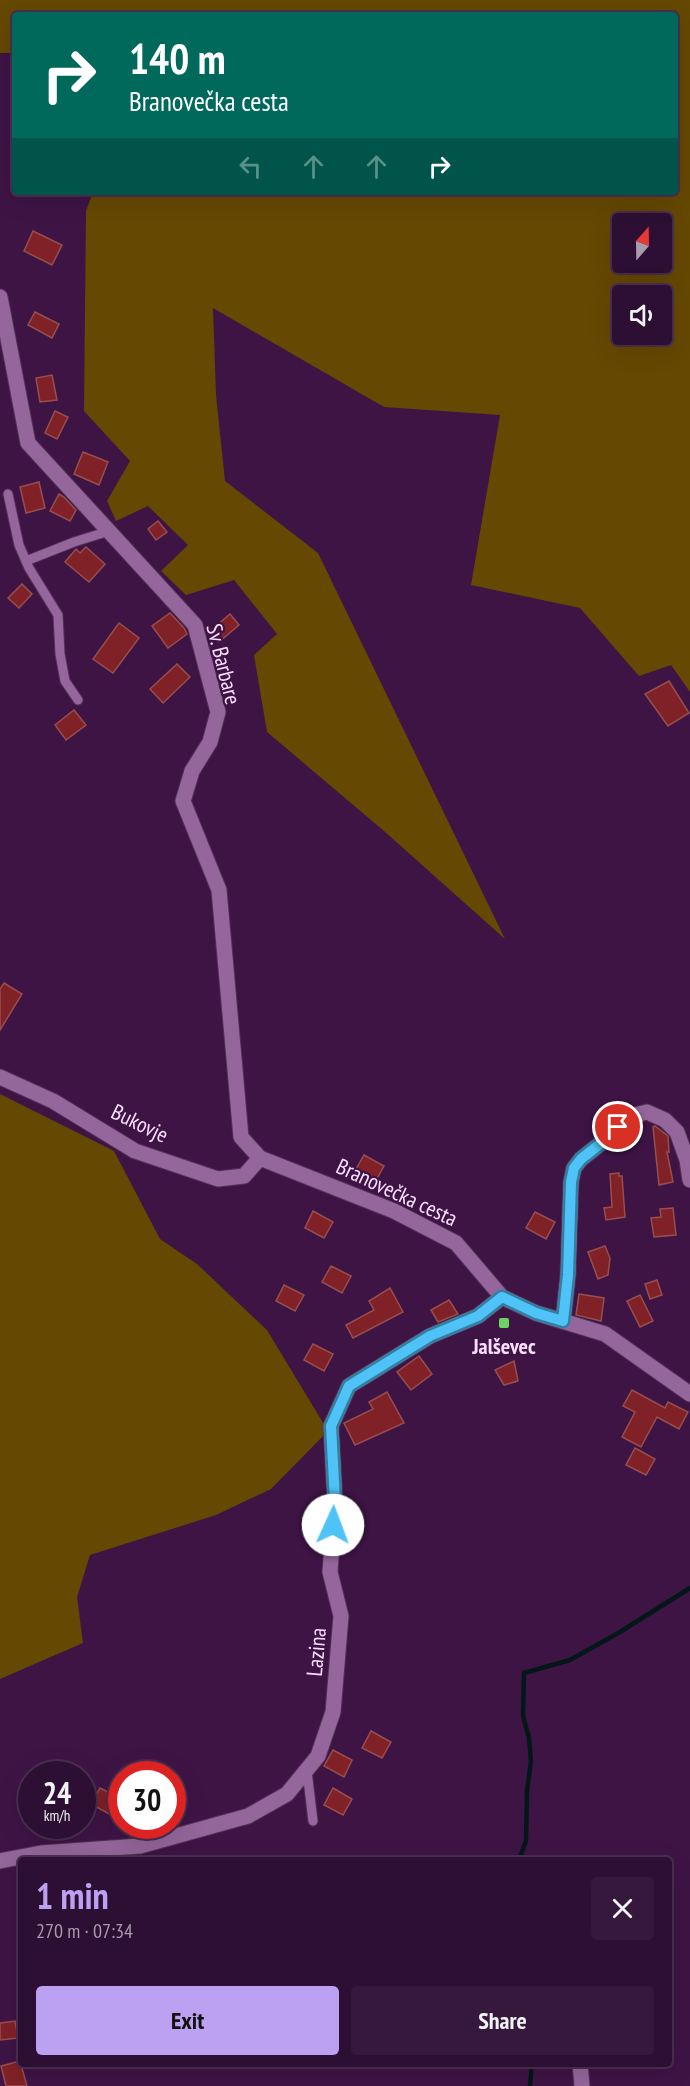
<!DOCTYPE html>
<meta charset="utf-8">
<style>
:root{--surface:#2e0f34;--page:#36183c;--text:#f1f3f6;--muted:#a79cac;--line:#492f4f;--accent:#bca0f2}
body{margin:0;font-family:"PT Sans Narrow",sans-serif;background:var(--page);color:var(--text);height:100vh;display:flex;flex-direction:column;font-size:22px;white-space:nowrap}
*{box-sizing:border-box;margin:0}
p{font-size:20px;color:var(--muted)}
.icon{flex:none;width:33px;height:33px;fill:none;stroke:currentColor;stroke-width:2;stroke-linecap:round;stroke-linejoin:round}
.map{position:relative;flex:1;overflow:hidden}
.panel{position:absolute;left:18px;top:1857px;width:654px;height:210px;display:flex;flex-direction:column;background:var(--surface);border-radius:6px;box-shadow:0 6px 24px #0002,0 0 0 2px var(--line)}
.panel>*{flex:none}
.top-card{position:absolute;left:12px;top:12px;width:666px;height:183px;border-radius:6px;box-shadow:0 6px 24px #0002,0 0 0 2px var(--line);background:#00695c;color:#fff;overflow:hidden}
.needle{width:39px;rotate:20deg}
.buttons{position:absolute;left:612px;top:213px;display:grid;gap:12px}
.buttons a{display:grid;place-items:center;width:60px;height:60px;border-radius:6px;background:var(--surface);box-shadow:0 6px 24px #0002,0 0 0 2px var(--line);font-size:30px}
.speed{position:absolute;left:18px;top:1761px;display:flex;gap:12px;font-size:30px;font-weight:700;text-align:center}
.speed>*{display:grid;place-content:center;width:78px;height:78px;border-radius:50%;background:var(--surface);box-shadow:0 6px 24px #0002,0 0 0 2px var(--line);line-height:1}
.speed small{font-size:15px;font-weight:400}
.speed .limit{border:9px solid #d22;background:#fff;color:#111}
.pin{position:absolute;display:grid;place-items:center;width:51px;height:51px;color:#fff;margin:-26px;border:3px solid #fff;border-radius:50%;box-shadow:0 2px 6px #0007}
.me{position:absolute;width:66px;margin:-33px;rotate:2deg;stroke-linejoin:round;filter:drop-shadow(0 0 4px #0008)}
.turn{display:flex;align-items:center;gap:21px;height:126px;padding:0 18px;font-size:27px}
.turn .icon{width:78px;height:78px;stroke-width:2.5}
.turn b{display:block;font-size:42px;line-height:51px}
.lanes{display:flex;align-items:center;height:57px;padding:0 18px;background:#0003;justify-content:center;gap:30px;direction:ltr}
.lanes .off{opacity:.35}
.round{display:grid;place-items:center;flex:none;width:63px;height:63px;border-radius:6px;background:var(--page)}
.headline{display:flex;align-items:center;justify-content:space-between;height:102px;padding:0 18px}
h1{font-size:36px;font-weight:600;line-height:45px;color:var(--accent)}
.primary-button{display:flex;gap:12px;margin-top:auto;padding:12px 18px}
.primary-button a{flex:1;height:69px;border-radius:6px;background:var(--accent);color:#111;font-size:24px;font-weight:600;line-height:69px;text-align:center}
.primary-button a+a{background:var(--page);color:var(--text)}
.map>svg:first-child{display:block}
</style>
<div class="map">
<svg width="690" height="2086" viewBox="0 0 690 2086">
<rect width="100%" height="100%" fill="#3e1445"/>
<g fill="#654802" fill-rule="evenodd">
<path d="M0 0H690V692L671 665 639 676 580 608 471 585 500 415 384 407 213 308 216 395 225 481 318 553 505 939 384 831 267 732 254 655 277 634 234 580 186 595 161 571 188 545 148 506 116 521 107 501 130 461 84 411 86 211 93 192H675V15H15V53H0ZM622 224H662V262H622ZM622 296H662V334H622Z"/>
<polygon points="0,1094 114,1151 160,1239 197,1264 267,1330 328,1431 271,1489 216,1515 90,1555 77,1597 83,1643 0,1679"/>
</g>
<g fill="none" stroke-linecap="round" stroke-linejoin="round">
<g stroke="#041718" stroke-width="4.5">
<polyline points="519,1860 526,1841 527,1791 531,1761 529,1738 523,1716 524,1673 570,1660 620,1632 690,1588"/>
<polyline points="530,2086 532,2064"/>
</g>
</g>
<g fill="#802127" stroke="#964f4e" stroke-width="1.5">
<polygon points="33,231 62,245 52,265 24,251"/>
<polygon points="35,312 59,324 52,338 28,325"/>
<polygon points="52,375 57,400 40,402 36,378"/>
<polygon points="55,411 68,417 57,439 45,433"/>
<polygon points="83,452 108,462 99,485 74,474"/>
<polygon points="39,482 45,508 26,513 20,487"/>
<polygon points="59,494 64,497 76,510 70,521 50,511"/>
<polygon points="158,521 167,532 156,540 148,529"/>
<polygon points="86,547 105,564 89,582 65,562 76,549 80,553"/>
<polygon points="22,584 32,594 19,608 8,598"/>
<polygon points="170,613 184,628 187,634 168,648 152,626"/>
<polygon points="230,614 239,625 219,642 210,631"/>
<polygon points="119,623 139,638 113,673 93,659"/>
<polygon points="177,664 190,677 163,703 150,689"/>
<polygon points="669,681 689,713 668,726 645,694"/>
<polygon points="74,710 86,725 66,740 55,725"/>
<polygon points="4,983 22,994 0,1030 0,989"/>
<polygon points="655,1126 668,1136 669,1152 667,1152 673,1182 659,1185 653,1127"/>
<polygon points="364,1155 384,1166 375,1182 355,1171"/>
<polygon points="619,1173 619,1176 622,1176 625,1217 606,1220 604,1208 612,1207 610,1174"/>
<polygon points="673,1208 676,1235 654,1237 651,1218 661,1217 660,1209"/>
<polygon points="313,1211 333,1222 324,1238 305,1228"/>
<polygon points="535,1212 555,1222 546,1239 526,1228"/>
<polygon points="605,1246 610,1258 608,1275 598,1279 588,1252"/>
<polygon points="331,1266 351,1276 342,1293 322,1282"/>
<polygon points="657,1280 662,1295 650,1299 645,1284"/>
<polygon points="284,1285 304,1295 295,1311 276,1301"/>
<polygon points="390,1288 403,1312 353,1338 346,1325 374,1310 369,1301"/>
<polygon points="579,1294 604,1298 601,1321 576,1315"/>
<polygon points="640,1295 653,1321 640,1327 627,1301"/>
<polygon points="449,1300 458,1314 438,1322 431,1310"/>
<polygon points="313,1344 333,1354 324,1371 304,1360"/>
<polygon points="419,1356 432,1374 411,1390 397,1372"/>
<polygon points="514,1361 518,1381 504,1385 495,1370"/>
<polygon points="632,1390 665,1408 668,1402 688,1412 679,1429 657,1417 641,1447 622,1437 635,1412 623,1406"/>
<polygon points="387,1392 404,1423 355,1445 344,1423 373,1409 369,1402"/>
<polygon points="635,1448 655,1459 646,1475 626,1465"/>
<polygon points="371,1731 391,1742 382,1758 362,1748"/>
<polygon points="333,1750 352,1760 344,1777 324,1766"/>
<polygon points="100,1788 120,1798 111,1815 91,1804"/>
<polygon points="333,1788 352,1799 343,1815 324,1805"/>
<polygon points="15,2021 18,2038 0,2040 0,2023"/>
<polygon points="20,2061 27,2086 6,2086 1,2066"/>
</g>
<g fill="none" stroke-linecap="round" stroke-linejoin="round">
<g stroke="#533158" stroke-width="11">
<g id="service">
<polyline points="8,494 19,545 29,568 58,615 60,654 65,681 78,700"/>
<polyline points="26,561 74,542 109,531"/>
<polyline points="307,1771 313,1821"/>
</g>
</g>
<g stroke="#533158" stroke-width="17">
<g id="minor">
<polyline points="0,297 28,443 195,625 218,712 210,742 192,771 183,801 219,890 241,1137 260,1158 394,1211 456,1243 502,1297 536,1313 605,1334 690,1394"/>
<polyline points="0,1077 53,1101 135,1151 218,1179 244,1176 260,1158"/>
<polyline points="563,1321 568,1275 571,1182 574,1168 581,1159 609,1137 627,1117 647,1112 665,1120 677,1132 687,1160 690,1180"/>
<polyline points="0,1861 41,1853 140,1846 248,1816 287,1794 318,1756 333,1712 341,1616 330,1572 335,1501 331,1426 349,1386 430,1336 478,1316 502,1297"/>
<polyline points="580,2064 582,2086"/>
</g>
</g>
<use href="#service" stroke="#94669b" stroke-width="9"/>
<use href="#minor" stroke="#94669b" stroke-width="15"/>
</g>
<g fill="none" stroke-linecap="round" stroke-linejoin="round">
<g stroke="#337fa1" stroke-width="15">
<polyline id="route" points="333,1525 335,1501 331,1426 349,1386 430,1336 478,1316 502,1297 536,1313 563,1321 568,1275 571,1182 574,1168 581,1159 609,1137 618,1127"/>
</g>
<use href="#route" stroke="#4fc3f7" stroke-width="10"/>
</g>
<rect fill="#6cd362" stroke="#3e1445" stroke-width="2" x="498" y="1317" width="12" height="12" rx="3"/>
<g text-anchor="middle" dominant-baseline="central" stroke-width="4.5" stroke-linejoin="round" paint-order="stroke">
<g font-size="22" fill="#f9dffd" stroke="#3e1445">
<text transform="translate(224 664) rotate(76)">Sv. Barbare</text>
<text transform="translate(140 1123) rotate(26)">Bukovje</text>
<text transform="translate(397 1192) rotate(25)">Branovečka cesta</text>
<text transform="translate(316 1652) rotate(-85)">Lazina</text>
</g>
<g font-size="22" font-weight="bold" fill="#f9dffd" stroke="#3e1445">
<text x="504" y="1346">Jalševec</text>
</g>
</g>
</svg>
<div class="buttons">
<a><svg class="needle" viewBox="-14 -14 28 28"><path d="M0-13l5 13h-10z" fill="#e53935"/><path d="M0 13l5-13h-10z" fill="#a79cac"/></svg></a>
<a><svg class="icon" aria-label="sound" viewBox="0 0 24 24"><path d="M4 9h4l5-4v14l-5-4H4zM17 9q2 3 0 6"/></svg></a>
</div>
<div class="speed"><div>24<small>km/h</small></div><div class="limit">30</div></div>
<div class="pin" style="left:618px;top:1127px;background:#d93025"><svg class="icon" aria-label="arrive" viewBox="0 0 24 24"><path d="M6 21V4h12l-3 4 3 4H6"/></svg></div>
<svg class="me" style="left:333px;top:1525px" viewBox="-20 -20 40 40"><circle r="19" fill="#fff"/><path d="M0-13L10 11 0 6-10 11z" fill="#4fc3f7"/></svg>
<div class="top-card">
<div class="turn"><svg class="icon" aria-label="right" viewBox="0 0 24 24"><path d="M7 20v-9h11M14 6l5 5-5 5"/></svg><div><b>140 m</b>Branovečka cesta</div></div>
<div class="lanes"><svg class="icon off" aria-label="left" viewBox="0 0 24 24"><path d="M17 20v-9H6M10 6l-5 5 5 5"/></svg><svg class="icon off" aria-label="ahead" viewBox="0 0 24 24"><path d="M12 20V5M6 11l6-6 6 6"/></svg><svg class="icon off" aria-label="ahead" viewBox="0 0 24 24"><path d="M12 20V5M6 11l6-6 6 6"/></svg><svg class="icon" aria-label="right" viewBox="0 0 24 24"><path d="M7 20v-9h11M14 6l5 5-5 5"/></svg></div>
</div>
<section class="panel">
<div class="headline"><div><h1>1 min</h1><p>270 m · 07:34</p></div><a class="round"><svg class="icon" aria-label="close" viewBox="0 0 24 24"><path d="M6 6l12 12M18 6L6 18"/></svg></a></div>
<div class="primary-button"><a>Exit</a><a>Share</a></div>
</section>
</div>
